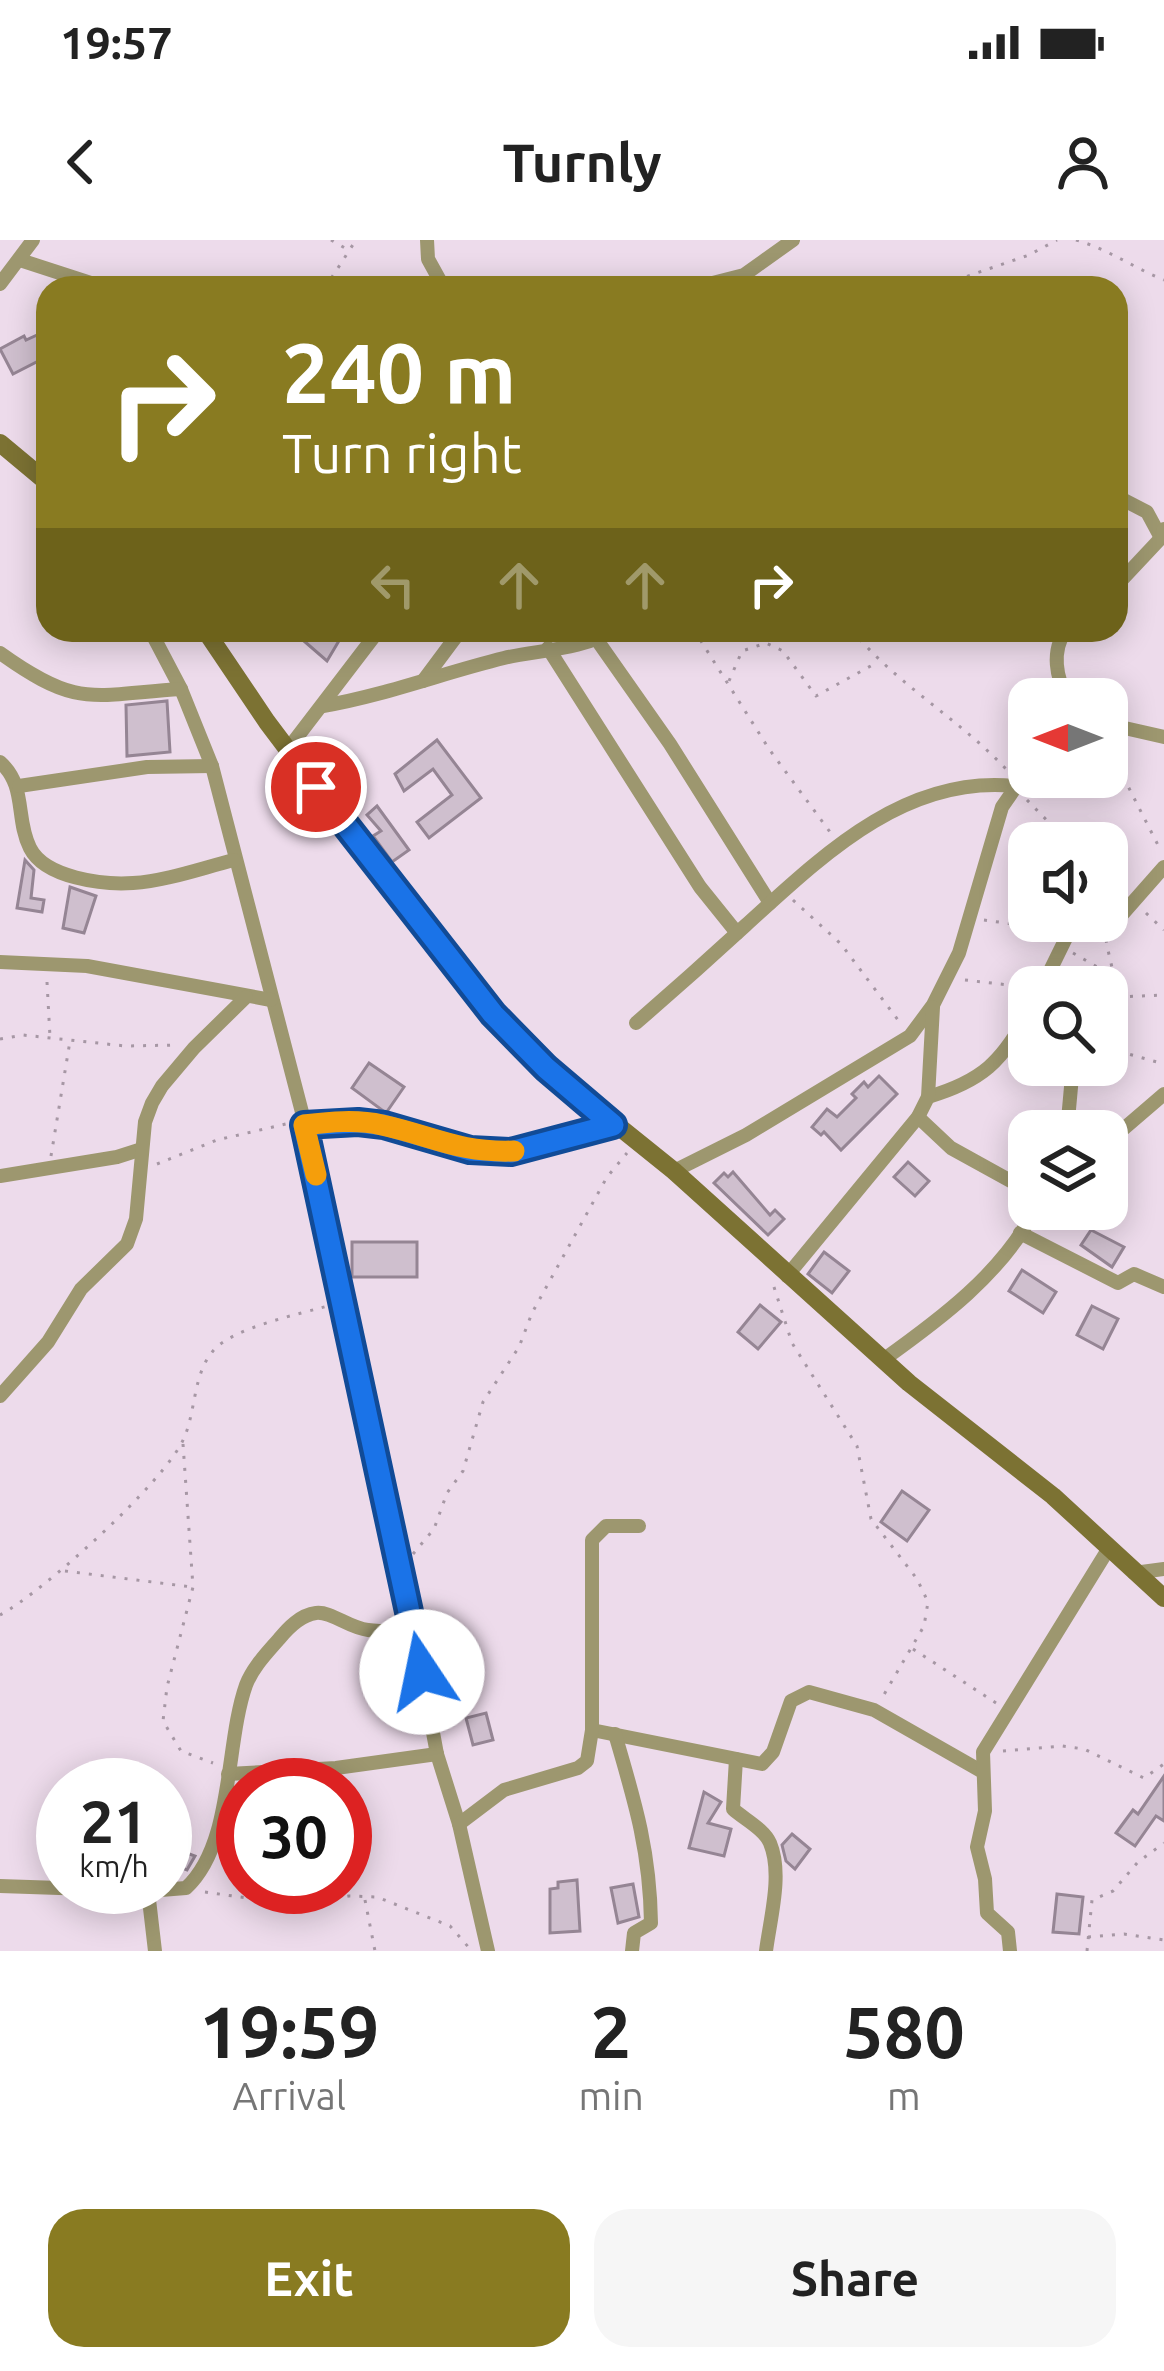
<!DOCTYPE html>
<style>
:root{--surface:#fff;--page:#f6f6f6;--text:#222;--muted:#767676;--accent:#897b21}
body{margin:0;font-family:Ubuntu,sans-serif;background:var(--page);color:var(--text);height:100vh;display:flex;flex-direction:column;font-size:45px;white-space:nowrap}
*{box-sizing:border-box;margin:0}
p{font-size:39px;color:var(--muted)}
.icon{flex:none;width:66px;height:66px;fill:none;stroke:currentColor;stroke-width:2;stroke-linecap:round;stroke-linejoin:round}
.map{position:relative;height:1711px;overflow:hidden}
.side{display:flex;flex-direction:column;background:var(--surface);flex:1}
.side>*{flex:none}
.hud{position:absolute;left:36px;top:36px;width:1092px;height:366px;border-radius:36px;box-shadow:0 6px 30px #0003;background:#897b21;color:#fff;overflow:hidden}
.needle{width:78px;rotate:270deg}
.tools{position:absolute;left:1008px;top:438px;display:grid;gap:24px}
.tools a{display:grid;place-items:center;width:120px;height:120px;border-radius:24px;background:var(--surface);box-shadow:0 6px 30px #0003;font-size:60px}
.speed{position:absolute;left:36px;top:1518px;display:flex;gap:24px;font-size:60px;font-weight:700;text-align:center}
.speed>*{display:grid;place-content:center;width:156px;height:156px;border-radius:50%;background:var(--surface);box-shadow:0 6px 30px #0003;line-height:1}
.speed small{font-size:30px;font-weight:400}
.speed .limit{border:18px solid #d22;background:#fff;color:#111}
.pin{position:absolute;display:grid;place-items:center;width:102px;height:102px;color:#fff;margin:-51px;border:6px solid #fff;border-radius:50%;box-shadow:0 3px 12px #0007}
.me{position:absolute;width:132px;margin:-66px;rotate:349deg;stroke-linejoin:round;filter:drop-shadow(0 0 9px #0008)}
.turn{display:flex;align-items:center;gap:42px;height:252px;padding:0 48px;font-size:54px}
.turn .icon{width:156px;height:156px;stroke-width:2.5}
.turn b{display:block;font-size:84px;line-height:102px}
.lanes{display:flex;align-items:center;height:114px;padding:0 48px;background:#0003;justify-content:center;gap:60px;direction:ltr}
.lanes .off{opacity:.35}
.eta{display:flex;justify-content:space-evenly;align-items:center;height:204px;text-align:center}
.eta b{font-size:72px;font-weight:700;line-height:84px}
.primary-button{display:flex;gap:24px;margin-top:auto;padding:24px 48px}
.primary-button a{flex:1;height:138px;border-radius:36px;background:var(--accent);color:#fff;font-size:48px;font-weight:700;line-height:138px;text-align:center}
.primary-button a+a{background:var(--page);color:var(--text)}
.status{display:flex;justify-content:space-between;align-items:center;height:84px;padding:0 60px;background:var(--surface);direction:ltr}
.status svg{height:33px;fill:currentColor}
header{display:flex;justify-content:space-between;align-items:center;height:156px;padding:0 48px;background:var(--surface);font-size:54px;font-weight:700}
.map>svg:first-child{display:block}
</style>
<div class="status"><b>19:57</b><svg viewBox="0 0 49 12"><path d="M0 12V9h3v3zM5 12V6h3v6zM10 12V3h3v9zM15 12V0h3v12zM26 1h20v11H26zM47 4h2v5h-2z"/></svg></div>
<header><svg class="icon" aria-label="back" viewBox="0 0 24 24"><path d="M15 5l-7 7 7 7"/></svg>Turnly<svg class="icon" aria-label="person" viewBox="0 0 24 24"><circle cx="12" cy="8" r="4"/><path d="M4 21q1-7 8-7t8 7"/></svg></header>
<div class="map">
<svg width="1164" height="1711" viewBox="0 0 1164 1711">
<rect width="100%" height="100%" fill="#eddbeb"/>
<g fill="#cfbfce" stroke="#958594" stroke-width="3">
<polygon points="48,90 48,116 13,134 0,109 24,96 26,100"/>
<polygon points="314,390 330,390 340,399 327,421 304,401"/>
<polygon points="167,461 170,512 127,516 126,465"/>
<polygon points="437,500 481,558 429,598 417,582 452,555 433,529 404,551 395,534"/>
<polygon points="377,566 409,610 392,622 373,596 381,591 367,575"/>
<polygon points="25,620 34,630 31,658 44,660 42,672 17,668"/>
<polygon points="70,647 96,656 84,693 63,688"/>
<polygon points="369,823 404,847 386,873 352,848"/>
<polygon points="879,836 897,854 841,910 824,892 821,895 812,887 827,869 837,877 856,858 852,854 864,842 868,847"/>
<polygon points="908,922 929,941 915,956 894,937"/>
<polygon points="733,932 770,975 775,970 784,979 768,995 714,943 724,933 728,937"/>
<polygon points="1091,990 1124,1007 1112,1027 1081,1005"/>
<rect x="352" y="1002" width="65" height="35"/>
<polygon points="824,1012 849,1031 832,1053 808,1034"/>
<polygon points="1022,1030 1056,1052 1043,1073 1009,1051"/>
<polygon points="760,1065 781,1082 758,1109 738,1092"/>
<polygon points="1092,1066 1118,1079 1103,1109 1077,1095"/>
<polygon points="902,1251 929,1270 907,1301 881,1282"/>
<polygon points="486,1473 493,1500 473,1505 466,1478"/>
<polygon points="1164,1536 1164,1581 1156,1576 1135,1606 1116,1593 1133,1570 1138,1574"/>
<polygon points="704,1552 721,1562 708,1583 731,1589 724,1616 689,1608"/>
<polygon points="792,1594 810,1609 795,1629 786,1621 782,1605"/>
<polygon points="165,1605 195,1616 187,1630 165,1622"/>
<polygon points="577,1640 580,1691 550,1693 550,1649 558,1648 558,1642"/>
<polygon points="633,1644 639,1677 618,1683 611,1648"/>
<polygon points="1057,1654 1083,1657 1079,1694 1053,1692"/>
</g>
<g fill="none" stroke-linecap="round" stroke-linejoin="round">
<g stroke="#a697a4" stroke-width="3" stroke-dasharray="3 9" stroke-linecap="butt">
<polyline points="331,0 345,8"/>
<path d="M1076 0C1110 10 1132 27 1164 40"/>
<polyline points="325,48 356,0"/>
<polyline points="933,48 1029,15 1057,0"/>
<polyline points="694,390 769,509 830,592"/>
<path d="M852 390C896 444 958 478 1006 529"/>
<polyline points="729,441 742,411 766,403 783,411 816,456 878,422"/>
<polyline points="1107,505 1161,611"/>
<polyline points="1027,560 1069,603"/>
<polyline points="793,660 841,704 901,784"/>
<polyline points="1146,673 1164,690"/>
<polyline points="984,680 1013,684 1049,700"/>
<path d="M1106 700C1112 735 1133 787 1107 817"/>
<polyline points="1073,713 1113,736"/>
<polyline points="965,740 1026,747"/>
<polyline points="47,742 50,797"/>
<polyline points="1118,757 1164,755"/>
<polyline points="0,799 23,795 125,806 177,805"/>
<polyline points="1107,808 1164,824"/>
<polyline points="1086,832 1097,825"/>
<polyline points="51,916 70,801"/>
<polyline points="157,924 217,900 290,883"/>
<polyline points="774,1047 792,1103 857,1206 871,1279 917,1339 928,1362 924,1386 882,1458"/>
<polyline points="183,1204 193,1347 167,1447 163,1481 181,1511 213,1523"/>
<polyline points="413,1314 434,1289 447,1253 463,1231 483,1162 519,1107 532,1073 607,937 627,913"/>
<polyline points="65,1331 192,1347"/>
<path d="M0 1375C43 1352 166 1241 184 1198 196 1171 193 1134 213 1111 233 1087 301 1074 331 1065"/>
<polyline points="913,1409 996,1463"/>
<polyline points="1003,1511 1062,1506 1084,1509 1144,1538 1164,1524"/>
<polyline points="205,1652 296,1665 349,1656 377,1657 450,1686 471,1710"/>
<polyline points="365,1660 375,1711"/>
<polyline points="1088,1697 1124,1694 1164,1700"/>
<polyline points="1087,1711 1092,1660 1113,1651 1138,1622 1164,1603"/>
</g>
<g stroke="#9d976f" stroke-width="14">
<polyline points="427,0 428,19 444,48"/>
<polyline points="20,20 106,48"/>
<polyline points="0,44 33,0"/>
<polyline points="693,48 744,35 793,0"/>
<polyline points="1116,256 1147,272 1161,298"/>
<polyline points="1116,346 1161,298 1164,289"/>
<polyline points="150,390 181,449 212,526 304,880 402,1327 437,1514 459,1584 488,1711"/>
<path d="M1066 390C1051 411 1056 438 1068 459"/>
<polyline points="597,400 670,504 770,663"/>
<polyline points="548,408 700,647 737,693"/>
<path d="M0 413C78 469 91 455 181 449"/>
<polyline points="423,441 461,390"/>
<path d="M323 466C386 455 443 433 504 418 538 410 584 410 612 390"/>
<polyline points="1107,484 1164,497"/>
<polyline points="288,509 379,390"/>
<path d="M0 522C27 546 15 578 30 608 45 638 103 645 133 643 166 641 202 628 234 620"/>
<polyline points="19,546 147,527 212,526"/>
<polyline points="0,722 87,726 271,760"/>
<polyline points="1042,747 1068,694 1119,678 1164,627"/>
<path d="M636 783C673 751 710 718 746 685 821 617 904 535 1014 546"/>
<path d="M928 857C982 841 1002 822 1029 772"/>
<polyline points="918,877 951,908 1029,951"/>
<polyline points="305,885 384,885 470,911 511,912 613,885"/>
<polyline points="1067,891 1073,825"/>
<polyline points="1107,903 1164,854"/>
<polyline points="674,931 746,895 910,796 933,765 959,713 1002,567 1029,528"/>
<polyline points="0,936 117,917 142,909"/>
<polyline points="1020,993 1118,1043 1134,1034 1164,1047"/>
<polyline points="787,1036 918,877 928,857 933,767"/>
<path d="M883 1120C939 1080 1003 1033 1035 969"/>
<polyline points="0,1156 48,1102 81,1049 127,1004 136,979 145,882 152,863 162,846 194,808 246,757"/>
<polyline points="1134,1333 1164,1329"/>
<polyline points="592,1490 762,1524 773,1512 791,1461 809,1452 874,1470 981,1531"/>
<path d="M615 1494C635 1562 650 1611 651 1683L634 1693 632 1711"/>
<path d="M736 1519 733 1569C744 1579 764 1589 770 1603 783 1634 770 1679 766 1711"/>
<polyline points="228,1534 336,1528 437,1514"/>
<polyline points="459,1584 504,1550 578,1528 587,1521 592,1490 592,1300 606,1286 639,1286"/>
<path d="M0 1646 148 1651 186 1648C234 1604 225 1504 246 1445 253 1427 267 1413 279 1399 288 1388 300 1375 316 1373 331 1371 349 1388 368 1390 383 1392 399 1391 414 1392"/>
<polyline points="148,1651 155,1711"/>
<polyline points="1010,1711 1008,1692 987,1673 985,1639 977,1607 985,1571 983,1512 1109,1308"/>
</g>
<g stroke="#7c7233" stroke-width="18">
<polyline points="0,203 48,243"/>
<polyline points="205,390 267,482 401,660 492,774 546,828 674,931 909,1143 1053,1256 1164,1358"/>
</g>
</g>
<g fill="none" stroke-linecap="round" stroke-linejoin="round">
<g stroke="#114b97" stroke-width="30">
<polyline id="route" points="316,547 493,774 546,828 613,885 511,912 470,910 384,885 358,882 304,885 422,1432"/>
</g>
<use href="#route" stroke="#1a73e8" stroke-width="21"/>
<path stroke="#f59e0b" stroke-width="21" d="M316 935 304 885C330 882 356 879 382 885 433 896 458 913 514 911"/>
</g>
</svg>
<div class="tools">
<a><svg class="needle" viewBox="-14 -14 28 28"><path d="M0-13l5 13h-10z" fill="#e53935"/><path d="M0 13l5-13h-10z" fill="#767676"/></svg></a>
<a><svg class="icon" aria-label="sound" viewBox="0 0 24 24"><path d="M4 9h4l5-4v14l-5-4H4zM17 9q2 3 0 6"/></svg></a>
<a><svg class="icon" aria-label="search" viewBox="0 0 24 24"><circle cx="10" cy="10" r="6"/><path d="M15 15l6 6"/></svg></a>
<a><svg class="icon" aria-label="layers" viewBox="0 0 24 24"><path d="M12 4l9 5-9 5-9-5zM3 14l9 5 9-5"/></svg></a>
</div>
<div class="speed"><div>21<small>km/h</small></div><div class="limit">30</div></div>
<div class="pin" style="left:316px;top:547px;background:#d93025"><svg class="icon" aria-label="arrive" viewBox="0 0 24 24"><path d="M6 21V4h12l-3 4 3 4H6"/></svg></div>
<svg class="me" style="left:422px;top:1432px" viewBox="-20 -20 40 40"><circle r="19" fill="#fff"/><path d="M0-13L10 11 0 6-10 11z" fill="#1a73e8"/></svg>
<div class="hud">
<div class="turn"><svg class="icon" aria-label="right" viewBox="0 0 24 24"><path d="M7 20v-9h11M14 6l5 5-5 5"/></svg><div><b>240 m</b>Turn right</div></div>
<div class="lanes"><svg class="icon off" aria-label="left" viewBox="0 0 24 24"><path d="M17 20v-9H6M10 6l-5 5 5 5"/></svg><svg class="icon off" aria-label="ahead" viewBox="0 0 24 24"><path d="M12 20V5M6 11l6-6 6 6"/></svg><svg class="icon off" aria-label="ahead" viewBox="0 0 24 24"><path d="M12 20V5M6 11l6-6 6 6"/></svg><svg class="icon" aria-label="right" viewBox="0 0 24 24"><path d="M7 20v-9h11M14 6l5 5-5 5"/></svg></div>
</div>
</div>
<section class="side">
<div class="eta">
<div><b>19:59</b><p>Arrival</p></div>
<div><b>2</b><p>min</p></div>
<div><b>580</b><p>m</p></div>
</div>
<div class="primary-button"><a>Exit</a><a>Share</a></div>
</section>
